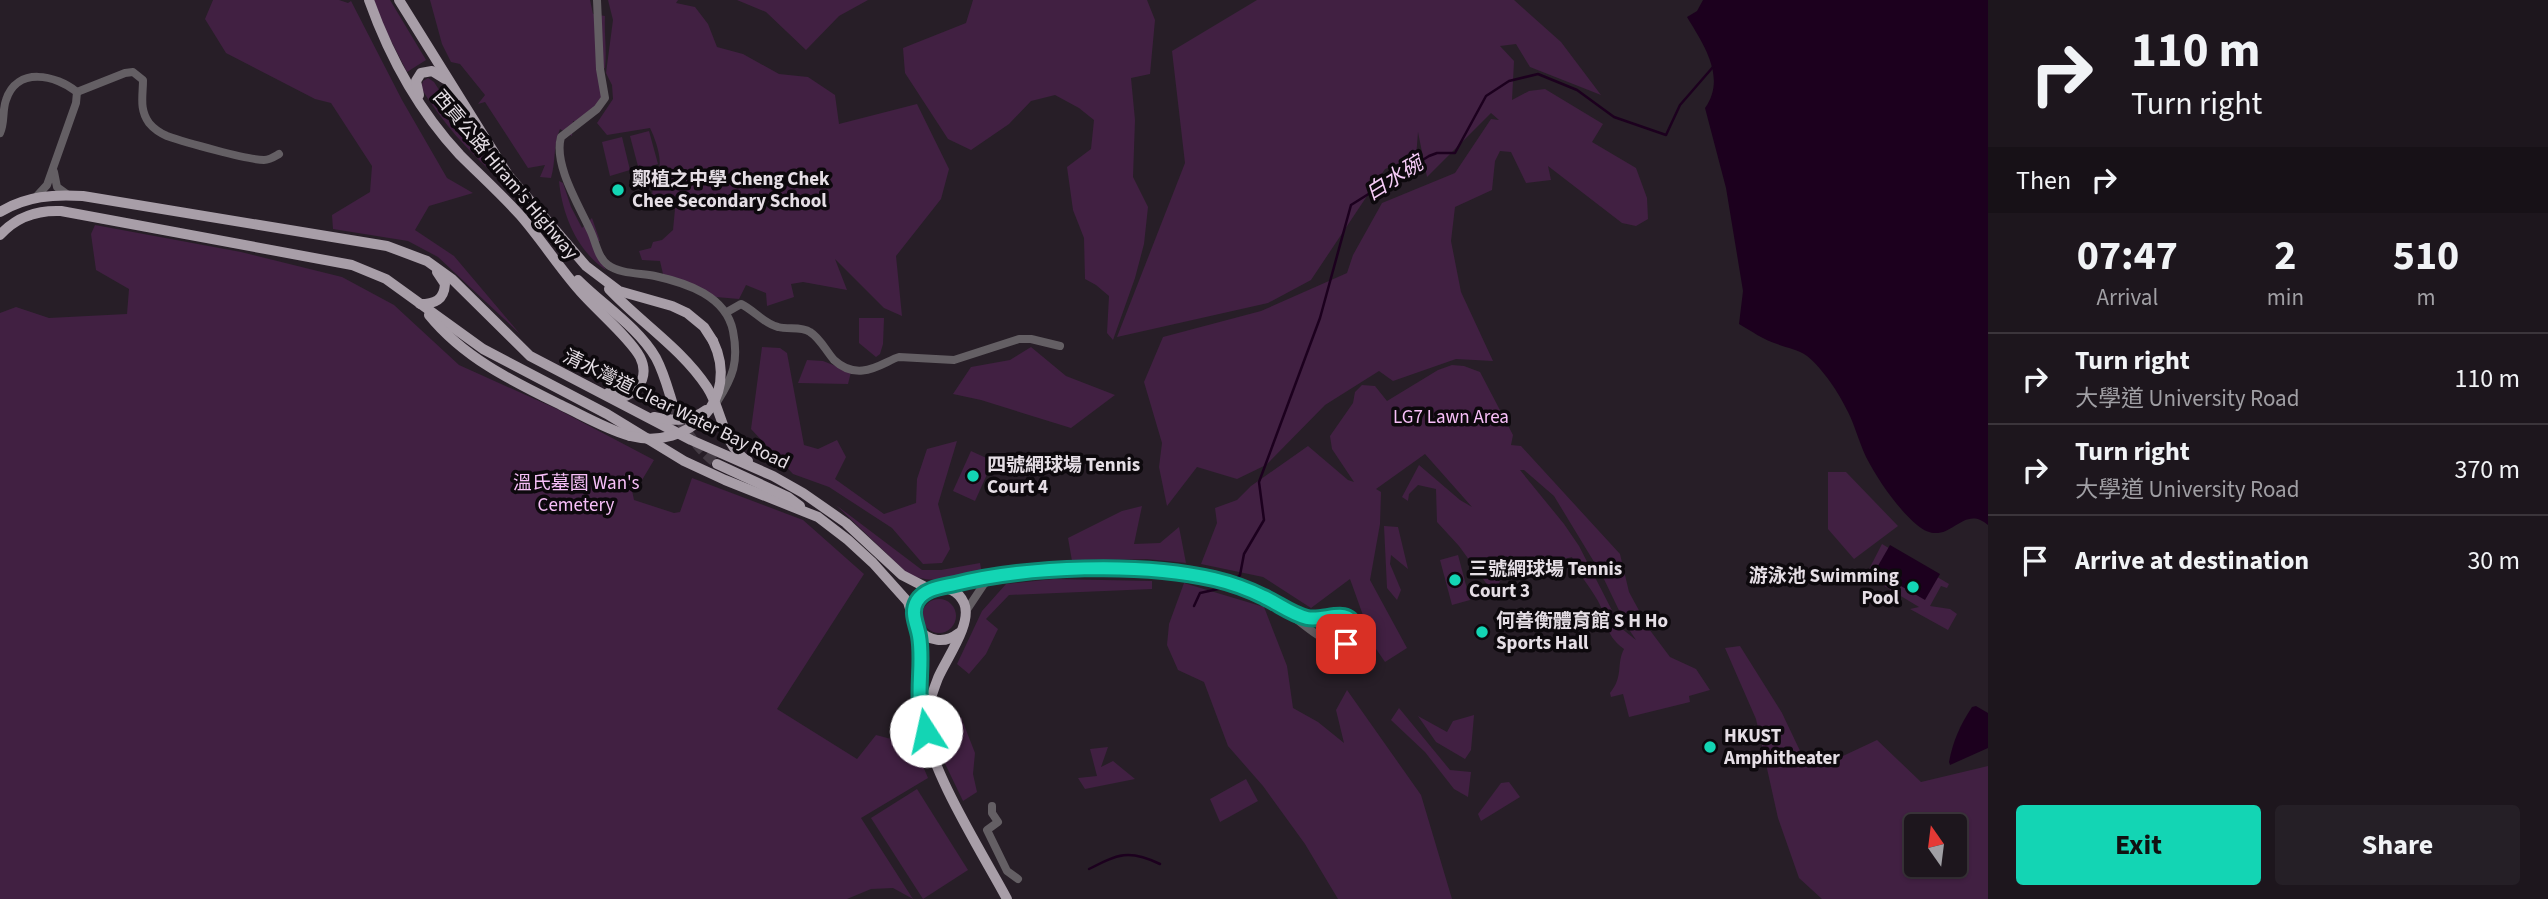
<!DOCTYPE html>
<meta charset="utf-8">
<style>
:root{--surface:#1d161d;--page:#251f26;--text:#f1f3f6;--muted:#a09fa4;--line:#3b353b;--accent:#13d5b4}
body{margin:0;font-family:"Source Sans 3","Noto Sans TC",sans-serif;background:var(--page);color:var(--text);height:100vh;display:flex;flex-direction:column;font-size:26px;white-space:nowrap}
*{box-sizing:border-box;margin:0}
p{font-size:23px;color:var(--muted)}
.icon{flex:none;width:38px;height:38px;fill:none;stroke:currentColor;stroke-width:2;stroke-linecap:round;stroke-linejoin:round}
.map{position:relative;flex:1;overflow:hidden}
.side{display:flex;flex-direction:column;background:var(--surface);width:560px}
.side>*{flex:none}
.hud{background:#1d161d;color:var(--text);overflow:hidden}
.needle{width:46px;rotate:346deg}
.buttons{position:absolute;left:1904px;top:814px;display:grid;gap:14px}
.buttons a{display:grid;place-items:center;width:63px;height:63px;border-radius:7px;background:var(--surface);box-shadow:0 2px 5px #0004,0 0 0 2px var(--line);font-size:35px}
.pin{position:absolute;display:grid;place-items:center;width:60px;height:60px;color:#fff;margin:-30px;border-radius:14px;box-shadow:0 4px 10px #0006}
.me{position:absolute;width:77px;margin:-38px;rotate:350deg;stroke-linejoin:round;filter:drop-shadow(0 0 5px #0008)}
.turn{display:flex;align-items:center;gap:24px;height:147px;padding:0 28px;font-size:32px}
.turn .icon{width:91px;height:91px;stroke-width:2.5}
.turn b{display:block;font-size:49px;line-height:60px}
.then{display:flex;align-items:center;height:66px;padding:0 28px;background:#0003;gap:14px;font-size:26px}
.eta{display:flex;justify-content:space-evenly;align-items:center;height:119px;text-align:center}
.eta b{font-size:42px;font-weight:700;line-height:49px}
.button{display:flex;gap:14px;margin-top:auto;padding:14px 28px}
.button a{flex:1;height:80px;border-radius:7px;background:var(--accent);color:#111;font-size:28px;font-weight:700;line-height:80px;text-align:center}
.button a+a{background:var(--page);color:var(--text)}
ul{padding:0;list-style:none}
li{display:flex;align-items:center;gap:21px;height:91px;padding:0 28px;border-top:2px solid var(--line)}
li div{flex:1}
li b{display:block;font-size:26px}
li em{font-style:normal}
main{display:flex;flex:1;min-height:0}
.map>svg:first-child{display:block}
</style>
<main>
<div class="map">
<svg width="1988" height="899" viewBox="0 0 1988 899">
<rect width="100%" height="100%" fill="#271e27"/>
<g fill="#412042" fill-rule="evenodd">
<polygon points="213,0 339,0 348,3 351,1 402,100 447,178 473,193 429,206 415,230 454,256 520,334 438,257 408,241 333,229 332,215 370,192 372,166 331,103 315,99 226,53 205,19"/>
<polygon points="374,0 390,0 426,60 407,72 385,29"/>
<path d="M430 0H590L593 14 605 16C604 34 607 50 605 68L602 70 601 110 584 123 573 121 572 136 560 129C553 145 556 161 551 178L540 177 545 165 528 168 485 102 478 104 485 95 460 64 451 62 442 44Z"/>
<path d="M608 0H678L676 3 695 7 708 24 717 47 743 54 779 74 808 77 835 95 839 124 917 104 949 169 941 199 896 256 902 316 884 308 835 259 847 290 803 282 791 284 794 297 767 306 766 293 746 285 739 299 716 297 663 274 660 261 642 260 639 251 651 248 653 242 662 240 673 230 675 209 652 203C651 188 656 182 659 168 662 158 655 138 650 128L607 135 597 123 613 99 612 85 606 73 613 20Z"/>
<polygon points="737,0 868,0 839,16 806,50 766,12"/>
<polygon points="973,0 1147,0 1155,20 1150,74 1131,78 1135,120 1133,177 1148,207 1144,244 1135,278 1113,340 1107,333 1109,296 1096,285 1085,279 1084,238 1073,210 1067,167 1091,149 1094,120 1079,108 1055,95 1031,101 1009,124 971,150 948,139 905,73 903,48 966,23"/>
<polygon points="1257,0 1514,0 1561,42 1601,95 1530,67 1516,44 1500,46 1514,61 1512,100 1529,91 1545,89 1603,124 1592,142 1636,168 1647,198 1648,219 1636,226 1622,223 1548,166 1551,180 1526,183 1511,152 1500,151 1495,161 1492,190 1455,207 1451,241 1461,292 1493,361 1456,359 1393,381 1379,371 1325,405 1266,465 1237,479 1197,467 1167,506 1159,467 1162,443 1144,382 1163,337 1261,311 1347,273 1353,255 1382,203 1455,173 1491,119 1499,120 1491,113 1427,177 1418,132 1416,158 1385,169 1311,280 1268,303 1117,337 1185,163 1172,51"/>
<path d="M428 78 434 82 476 147 499 177 498 178C468 151 442 122 421 88L423 81Z"/>
<polygon points="649,131 658,164 639,170 630,136"/>
<polygon points="622,137 630,170 610,176 602,142"/>
<path d="M559 181 563 183 571 207 582 228 592 218 600 241 593 242 599 259 606 270C577 251 562 214 559 181Z"/>
<polygon points="95,225 241,252 342,277 394,305 459,365 557,409 654,460 639,485 631,486 634,500 674,513 680,512 692,478 803,520 864,574 777,709 857,759 876,735 914,745 928,778 861,818 913,899 893,888 871,889 847,899 0,899 0,313 16,307 49,318 127,314 129,289 96,270 91,234"/>
<polygon points="859,318 884,318 883,344 880,354 876,357 859,343"/>
<polygon points="762,347 780,348 787,353 804,445 818,449 837,440 846,457 835,479 884,514 916,503 917,479 927,449 957,441 938,504 950,549 942,563 923,564 892,528 829,487 793,474 751,429"/>
<polygon points="1031,347 1066,376 1115,395 1071,428 981,400 953,394 971,367 1010,360"/>
<polygon points="807,360 823,361 851,372 848,384 798,383"/>
<path d="M1452 365 1464 366 1480 372 1513 435 1511 445 1521 446 1620 554 1629 592 1649 629 1670 657 1696 669 1710 690 1689 696 1690 702 1629 717 1623 694 1611 697 1610 693C1624 676 1616 664 1624 649 1602 632 1609 621 1598 601 1589 585 1578 574 1572 557L1538 565 1539 571 1512 578 1509 570 1501 579 1494 594 1459 546 1437 522 1436 489 1418 485 1409 494 1408 501 1402 497 1419 465 1460 500 1472 507 1425 454 1376 489 1381 492 1380 524 1370 580 1407 648 1385 662 1374 646 1350 579 1311 608 1263 577 1201 564 1217 523 1215 508 1237 500 1251 486 1308 446 1348 480 1354 482 1332 449 1330 436 1353 403 1355 392 1362 385 1375 386 1387 401 1438 370ZM1520 470H1524L1554 496 1602 575 1626 625 1636 640 1621 628 1579 546 1564 524Z"/>
<polygon points="971,451 993,461 975,501 953,491"/>
<polygon points="1828,472 1846,472 1898,526 1854,559 1828,529"/>
<path d="M836 505 922 570H941L980 563 982 574C956 578 933 585 908 574Z"/>
<polygon points="1142,506 1134,544 1160,543 1179,527 1186,563 1147,559 1072,561 1068,538 1122,511"/>
<polygon points="1384,526 1398,527 1408,569 1391,555 1390,564 1401,590 1397,600 1387,588"/>
<polygon points="1882,544 1949,584 1947,588 1941,586 1930,606 1950,609 1957,614 1948,630 1910,609 1919,607 1866,575"/>
<polygon points="1458,555 1470,600 1452,605 1440,560"/>
<polygon points="1054,579 1152,581 1152,589 1009,595 986,619 998,629 986,654 969,674 957,664 982,611 1006,584"/>
<polygon points="1184,583 1264,607 1287,666 1293,708 1318,722 1344,743 1336,710 1347,690 1421,795 1452,899 1338,899 1305,844 1263,786 1228,746 1204,682 1178,670 1167,645 1169,624"/>
<circle cx="939" cy="616" r="17"/>
<path d="M1740 646 1782 713 1802 755 1828 763 1877 740 1921 782 1988 766V899H1822L1799 878 1778 818 1756 719 1725 648ZM1916 826H1955V864H1916Z"/>
<polygon points="1399,708 1450,770 1471,772 1468,797 1454,789 1425,752 1391,720"/>
<polygon points="1474,715 1471,750 1465,759 1436,742 1418,716 1447,732 1453,721"/>
<polygon points="961,717 975,753 973,774 977,792 963,801 938,749 943,718"/>
<polygon points="1108,747 1101,767 1113,761 1135,779 1085,789 1078,778 1097,776 1090,749"/>
<polygon points="1246,779 1258,801 1220,822 1210,799"/>
<polygon points="1509,782 1520,797 1481,821 1478,814 1501,783"/>
<polygon points="917,789 968,870 923,899 871,818"/>
</g>
<g fill="#1c001e">
<path d="M1703 0H1988V525C1961 501 1949 552 1917 525 1897 508 1878 480 1866 457 1859 442 1855 426 1848 412 1839 393 1823 369 1807 356 1798 349 1787 348 1777 344 1764 340 1751 331 1739 324L1743 291 1726 188 1705 108C1727 77 1703 44 1687 17L1697 11Z"/>
<polygon points="1890,545 1940,574 1925,600 1875,571"/>
<path d="M1976 706 1988 713V748L1950 765 1949 762C1953 741 1960 725 1972 707Z"/>
</g>
<g fill="none" stroke-linecap="round" stroke-linejoin="round">
<g stroke="#1c001e" stroke-width="2.5">
<polyline points="1232,583 1240,575 1244,554 1264,520 1259,482 1320,318 1351,205 1429,156 1437,153 1455,153 1486,96 1509,81 1538,74 1577,90 1614,117 1666,135 1680,105 1713,67"/>
<polyline points="1194,606 1200,593 1227,587"/>
<path d="M1089 869C1118 854 1129 849 1160 864"/>
</g>
<path stroke="#443b44" stroke-width="10" stroke-dasharray="10 5" stroke-linecap="butt" d="M673 405C683 429 697 448 717 464"/>
<g stroke="#645f64" stroke-width="8">
<path d="M597 0 600 69 605 98 597 109 561 137C553 165 580 207 591 232 596 243 598 258 608 265 620 274 641 273 655 276 687 283 726 296 733 331 739 362 733 377 717 402"/>
<path d="M77 92 125 73 133 72 143 80C143 96 139 109 149 123 154 129 160 133 167 136 184 142 248 160 264 160 270 160 274 157 279 154"/>
<path d="M0 133C5 122 2 111 6 100 17 66 56 75 77 92"/>
<polyline points="54,172 57,187 68,195"/>
<polyline points="36,197 47,185 76,103 77,92"/>
<path d="M727 312 741 304C754 310 764 324 778 327 788 330 801 326 810 332 820 338 826 351 834 360 860 384 884 361 899 357L954 360 1019 339H1031L1060 346"/>
<path d="M943 587C1035 565 1172 556 1260 595 1288 608 1309 634 1336 645L1346 644 1353 637V622L1344 616 1315 620 1292 613"/>
<polyline points="966,611 984,584 994,577"/>
<polyline points="992,806 992,813 998,822 987,830 1007,871 1018,879"/>
</g>
<g stroke="#a89ea8" stroke-width="10">
<path d="M369 0C389 56 419 111 460 155 480 175 501 194 520 215 541 239 558 266 579 290 595 309 630 338 640 357 648 373 642 389 626 396L608 393"/>
<polyline points="399,0 508,175 586,266 619,291 672,306 687,313 704,327 713,341"/>
<polyline points="419,95 416,81 421,73 432,71 445,79"/>
<path d="M0 212C26 196 54 194 83 196L387 246 427 261 452 279 530 356 691 440 773 476 803 493 846 523 902 575 931 590"/>
<path d="M0 235C16 217 37 210 61 211L352 265 386 279 483 349 607 414 684 461 725 480 818 517 848 540 873 563 908 602 919 638 921 670 920 708 926 721"/>
<path d="M578 280C603 305 638 327 656 358 664 373 668 389 673 405"/>
<path d="M609 289C641 323 681 348 707 387 723 411 722 445 748 461"/>
<path d="M420 304C435 304 444 300 445 284L437 272"/>
<path d="M429 315C464 358 512 381 561 405 584 416 606 429 630 436"/>
<path d="M654 417C673 421 690 422 706 410"/>
<polyline points="717,464 788,497 800,506"/>
<path d="M914 613C918 588 952 577 964 603 973 623 946 659 938 678 933 691 926 710 926 724 925 763 987 861 1007 899"/>
<path d="M917 628C929 642 945 644 959 633"/>
</g>
<path stroke="#a89ea8" stroke-width="10" d="M630 436C689 451 741 399 713 341"/>
</g>
<g fill="none" stroke-linecap="round" stroke-linejoin="round">
<g stroke="#0c8a75" stroke-width="18">
<path id="route" d="M926 731C926 721 921 714 920 705 918 682 923 659 919 636 917 624 910 613 917 601 925 588 942 587 955 584 1028 566 1141 562 1214 579 1231 583 1248 589 1264 597 1279 604 1291 614 1307 618 1324 622 1348 606 1354 626 1356 634 1352 640 1346 644"/>
</g>
<use href="#route" stroke="#13d5b4" stroke-width="12"/>
</g>
<g fill="#13d5b4" stroke="#0d090d" stroke-width="2.5">
<circle cx="618" cy="190" r="7"/>
<circle cx="973" cy="476" r="7"/>
<circle cx="1455" cy="580" r="7"/>
<circle cx="1913" cy="587" r="7"/>
<circle cx="1482" cy="632" r="7"/>
<circle cx="1710" cy="747" r="7"/>
</g>
<g text-anchor="middle" dominant-baseline="central" stroke-width="7" stroke-linejoin="round" paint-order="stroke">
<g font-size="19" fill="#e5dee5" stroke="#0d090d">
<text transform="translate(505 175) rotate(50)">西貢公路 Hiram's Highway</text>
<text transform="translate(676 410) rotate(26)">清水灣道 Clear Water Bay Road</text>
</g>
<g font-size="19" font-weight="bold" fill="#e5dee5" stroke="#0d090d" text-anchor="start">
<text x="632" y="179">鄭植之中學 Cheng Chek<tspan x="632" dy="22">Chee Secondary School</tspan></text>
<text x="987" y="465">四號網球場 Tennis<tspan x="987" dy="22">Court 4</tspan></text>
<text x="1469" y="569">三號網球場 Tennis<tspan x="1469" dy="22">Court 3</tspan></text>
<text x="1899" y="576" text-anchor="end">游泳池 Swimming<tspan x="1899" dy="22">Pool</tspan></text>
<text x="1496" y="621">何善衡體育館 S H Ho<tspan x="1496" dy="22">Sports Hall</tspan></text>
<text x="1724" y="736">HKUST<tspan x="1724" dy="22">Amphitheater</tspan></text>
</g>
<g font-size="19" fill="#f7bff8" stroke="#0d090d">
<text x="1451" y="417">LG7 Lawn Area</text>
<text x="576" y="483">溫氏墓園 Wan's<tspan x="576" dy="22">Cemetery</tspan></text>
</g>
<g font-size="21" font-style="italic" fill="#f6ccf7" stroke="#0d090d">
<text transform="translate(1394 178) rotate(-32)">白水碗</text>
</g>
</g>
</svg>
<div class="buttons">
<a><svg class="needle" viewBox="-14 -14 28 28"><path d="M0-13l5 13h-10z" fill="#e53935"/><path d="M0 13l5-13h-10z" fill="#a09fa4"/></svg></a>
</div>
<div class="pin" style="left:1346px;top:644px;background:#d93025"><svg class="icon" aria-label="arrive" viewBox="0 0 24 24"><path d="M6 21V4h12l-3 4 3 4H6"/></svg></div>
<svg class="me" style="left:926px;top:731px" viewBox="-20 -20 40 40"><circle r="19" fill="#fff"/><path d="M0-13L10 11 0 6-10 11z" fill="#13d5b4"/></svg>
</div>
<section class="side">
<div class="hud">
<div class="turn"><svg class="icon" aria-label="right" viewBox="0 0 24 24"><path d="M7 20v-9h11M14 6l5 5-5 5"/></svg><div><b>110 m</b>Turn right</div></div>
<div class="then">Then<svg class="icon" aria-label="right" viewBox="0 0 24 24"><path d="M7 20v-9h11M14 6l5 5-5 5"/></svg></div>
</div>
<div class="eta">
<div><b>07:47</b><p>Arrival</p></div>
<div><b>2</b><p>min</p></div>
<div><b>510</b><p>m</p></div>
</div>
<ul>
<li><svg class="icon" aria-label="right" viewBox="0 0 24 24"><path d="M7 20v-9h11M14 6l5 5-5 5"/></svg><div><b>Turn right</b><p>大學道 University Road</p></div><em>110 m</em></li>
<li><svg class="icon" aria-label="right" viewBox="0 0 24 24"><path d="M7 20v-9h11M14 6l5 5-5 5"/></svg><div><b>Turn right</b><p>大學道 University Road</p></div><em>370 m</em></li>
<li><svg class="icon" aria-label="arrive" viewBox="0 0 24 24"><path d="M6 21V4h12l-3 4 3 4H6"/></svg><div><b>Arrive at destination</b></div><em>30 m</em></li>
</ul>
<div class="button"><a>Exit</a><a>Share</a></div>
</section>
</main>
